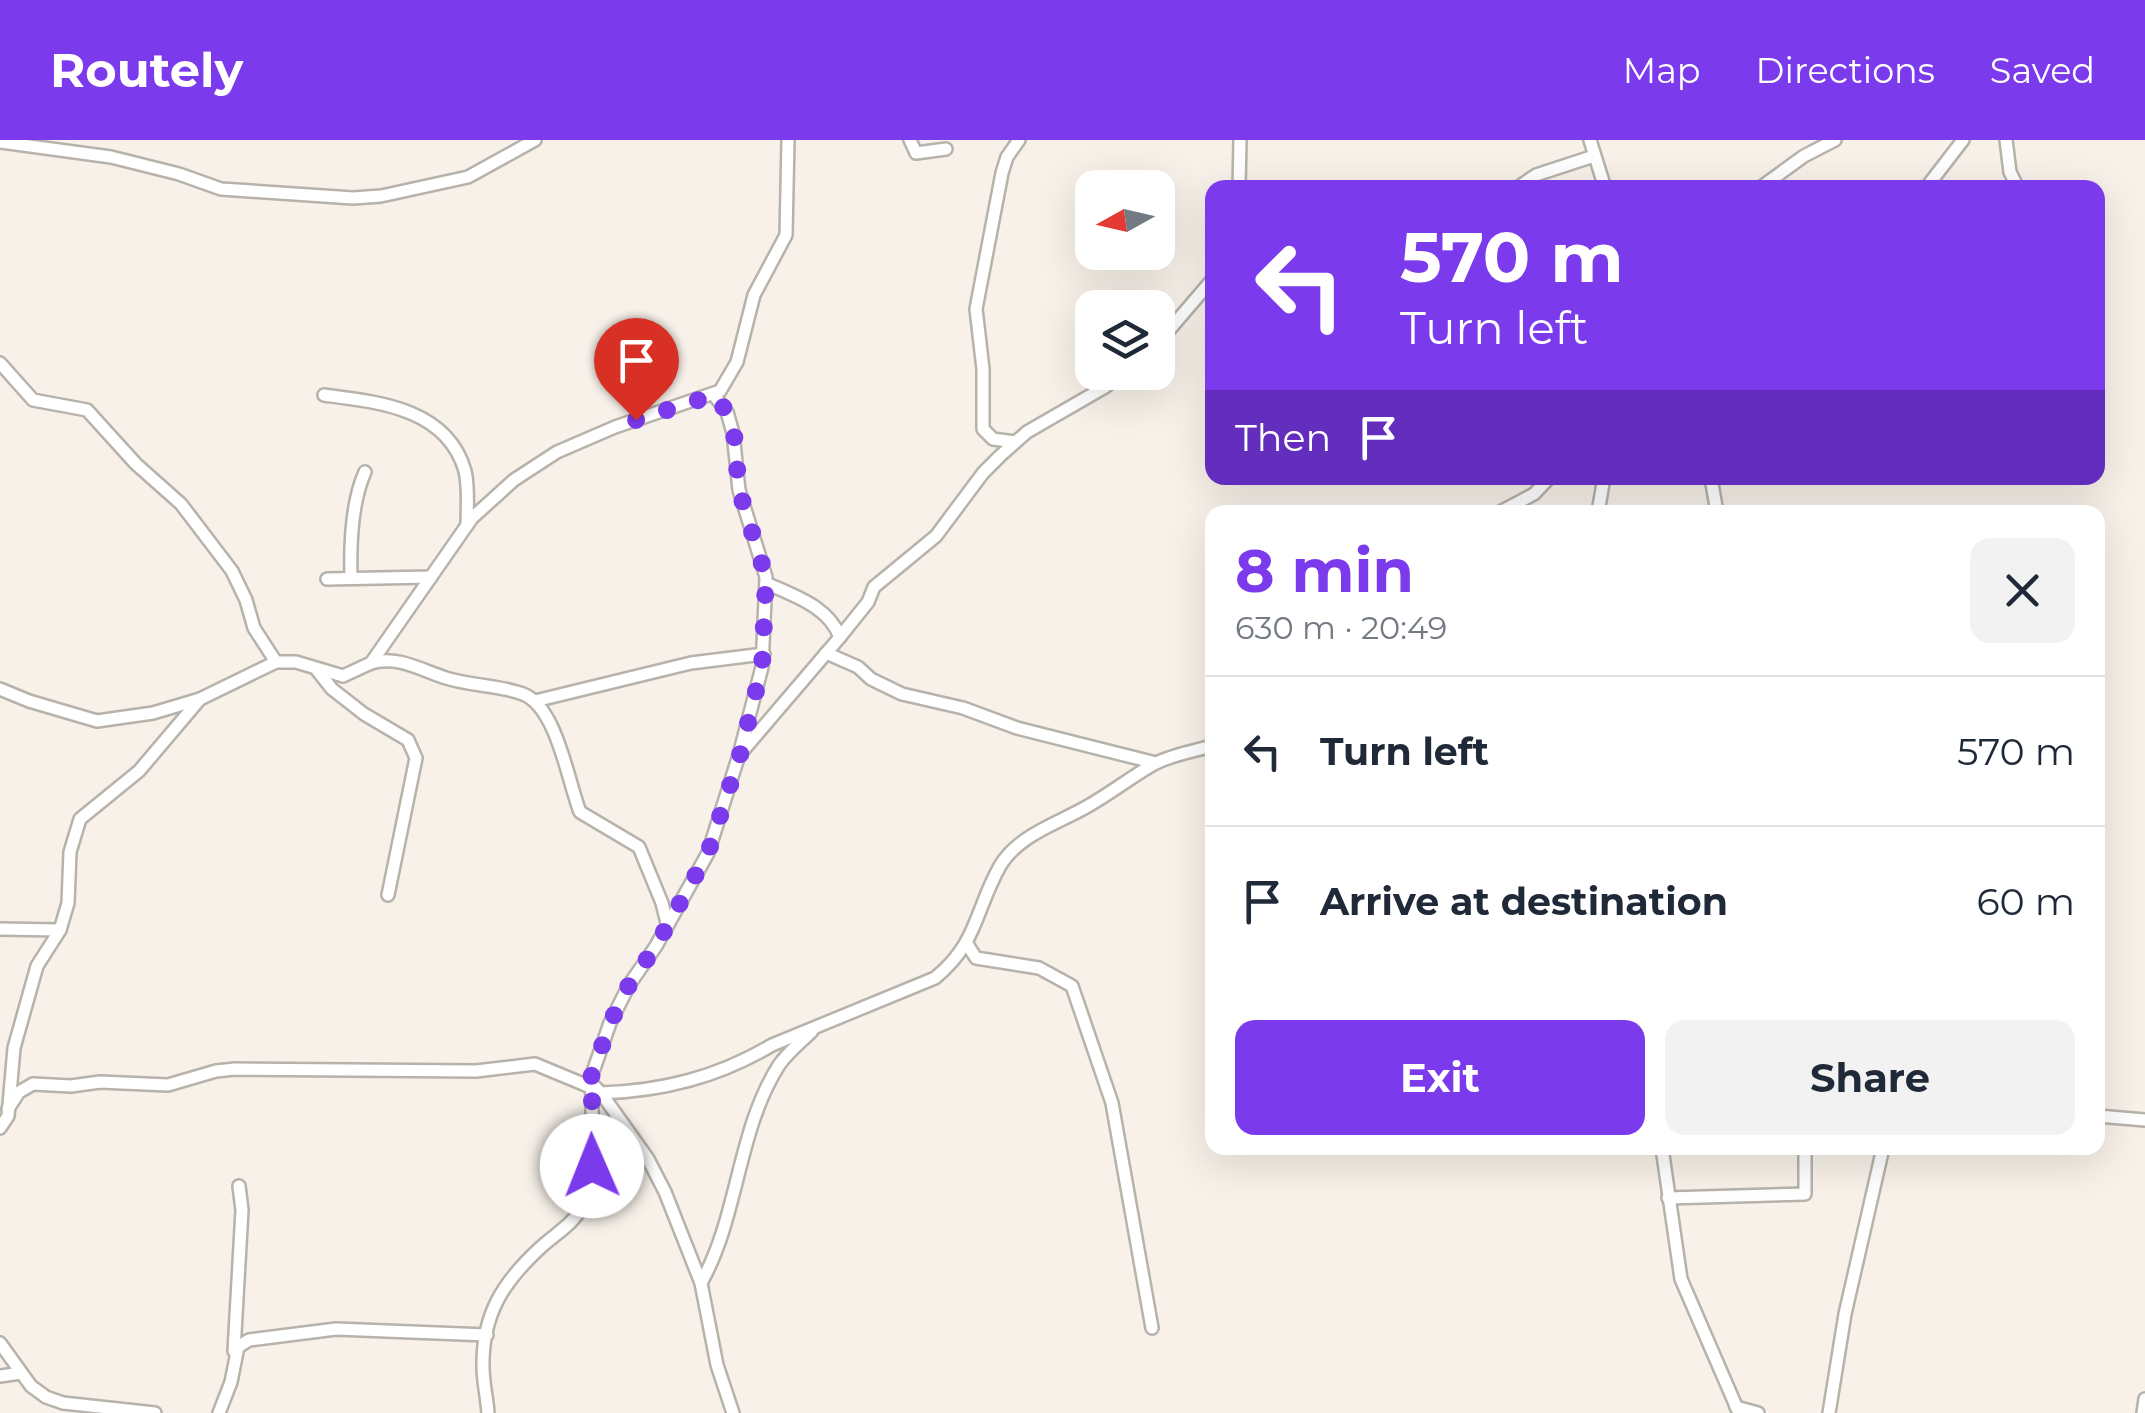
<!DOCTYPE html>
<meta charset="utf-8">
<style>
:root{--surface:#fff;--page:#f2f2f3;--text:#1f2937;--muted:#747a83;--line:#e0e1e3;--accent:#7c3aed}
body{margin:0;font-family:Montserrat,sans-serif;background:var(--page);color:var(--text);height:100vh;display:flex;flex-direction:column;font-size:38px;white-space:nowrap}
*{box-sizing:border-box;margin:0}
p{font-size:32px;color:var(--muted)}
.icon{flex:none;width:55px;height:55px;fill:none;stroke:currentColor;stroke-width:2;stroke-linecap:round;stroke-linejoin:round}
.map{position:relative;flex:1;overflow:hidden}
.panel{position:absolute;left:1205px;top:365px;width:900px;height:650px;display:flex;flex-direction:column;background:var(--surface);border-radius:20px;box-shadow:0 10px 40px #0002}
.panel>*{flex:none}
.top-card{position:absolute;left:1205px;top:40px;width:900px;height:305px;border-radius:20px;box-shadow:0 10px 40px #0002;background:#7c3aed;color:#fff;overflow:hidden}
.needle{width:65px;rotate:262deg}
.controls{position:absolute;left:1075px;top:30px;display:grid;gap:20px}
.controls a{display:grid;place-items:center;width:100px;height:100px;border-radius:20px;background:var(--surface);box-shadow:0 10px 40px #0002;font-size:50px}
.pin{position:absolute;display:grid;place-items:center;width:85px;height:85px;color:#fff;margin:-102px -42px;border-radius:50% 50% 50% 0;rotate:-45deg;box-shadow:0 0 10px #0007}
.pin .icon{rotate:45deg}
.me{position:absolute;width:110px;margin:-55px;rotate:359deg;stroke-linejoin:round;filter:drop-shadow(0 0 8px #0008)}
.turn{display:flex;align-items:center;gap:35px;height:210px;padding:0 30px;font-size:45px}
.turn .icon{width:130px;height:130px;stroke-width:2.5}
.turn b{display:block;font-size:70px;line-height:85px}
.then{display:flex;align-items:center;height:95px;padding:0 30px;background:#0003;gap:20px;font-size:38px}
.round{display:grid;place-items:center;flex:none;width:105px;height:105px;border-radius:20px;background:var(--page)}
.head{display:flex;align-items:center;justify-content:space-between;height:170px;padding:0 30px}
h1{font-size:60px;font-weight:700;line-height:75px;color:var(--accent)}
.primary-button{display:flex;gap:20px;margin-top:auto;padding:20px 30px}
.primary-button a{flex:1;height:115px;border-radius:20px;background:var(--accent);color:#fff;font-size:40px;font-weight:700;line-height:115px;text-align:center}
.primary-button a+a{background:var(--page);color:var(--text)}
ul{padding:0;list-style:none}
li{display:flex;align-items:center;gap:30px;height:150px;padding:0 30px;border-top:2px solid var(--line)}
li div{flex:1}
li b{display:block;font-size:38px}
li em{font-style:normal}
header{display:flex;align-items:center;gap:60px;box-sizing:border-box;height:140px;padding:0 50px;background:var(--accent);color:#fff}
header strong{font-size:48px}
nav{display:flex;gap:55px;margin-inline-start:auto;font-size:35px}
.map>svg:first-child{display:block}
</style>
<header>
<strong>Routely</strong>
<nav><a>Map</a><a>Directions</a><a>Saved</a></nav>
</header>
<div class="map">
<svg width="2145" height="1273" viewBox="0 0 2145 1273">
<rect width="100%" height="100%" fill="#f7f1e9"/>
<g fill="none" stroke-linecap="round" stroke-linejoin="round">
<g stroke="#b7b2aa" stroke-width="16">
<g id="minor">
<polyline points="910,0 916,13 946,9"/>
<polyline points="1590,0 1605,48"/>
<polyline points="2006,0 2010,32 2018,48"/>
<polyline points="0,2 111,17 179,34 221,49 353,58 381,56 468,37 535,0"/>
<polyline points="1239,48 1240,0"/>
<polyline points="1517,48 1536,35 1594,16"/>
<polyline points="1760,48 1804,16 1835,0"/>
<polyline points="1926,48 1963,0"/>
<polyline points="1158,203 1212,140"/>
<polyline points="0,223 33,260 87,270 136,324 181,364 232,431 246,460 254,488 276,522"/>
<path d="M324 255C378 262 447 268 465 331 469 347 467 368 467 385"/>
<polyline points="1015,302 993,299 983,289 983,229 976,169 1002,33 1007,17 1019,0"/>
<polyline points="1711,338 1717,372"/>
<polyline points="1500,372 1534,354 1549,338"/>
<polyline points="1598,372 1604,338"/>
<path d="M351 438C350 404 351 363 365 332"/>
<polyline points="327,439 431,437"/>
<path d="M766 443C794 456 828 466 840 497"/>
<polyline points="826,513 858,527 871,539 902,554 963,568 1017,588 1156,623"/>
<path d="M371 523C397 515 421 530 446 538 471 546 499 545 523 554 557 567 568 642 580 672L639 707 662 763 667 783"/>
<polyline points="317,530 332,549 364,574 408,600 416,618 388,755"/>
<polyline points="0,549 29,561 97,581 153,573 200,559 276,522 296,522 343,536 371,523 472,378 514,340 557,312 615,287 720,251 737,222 754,155 786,95 788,0"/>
<polyline points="535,561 691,523 764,514"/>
<polyline points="741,613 840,497 868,462 874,447 936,396 983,333 1001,315 1027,292 1105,247 1123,232"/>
<polyline points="0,789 60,790"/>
<polyline points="967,804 976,818 1039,828 1072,846 1112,963 1152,1188"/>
<polyline points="588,946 610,883 629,845 656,806 708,713 739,615 762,527 766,437 739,350 733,293 727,272 714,255"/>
<polyline points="601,953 648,1019 665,1052 701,1143 717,1225 733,1273"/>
<path d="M8 969 19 952 33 944 71 946 100 942 168 945 216 931 235 929 476 931 535 924 588 946 592 944 601 953C663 951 718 937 772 905L935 838C978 803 975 770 1000 726 1018 695 1059 683 1088 666 1111 653 1131 637 1154 624 1171 615 1194 611 1212 606"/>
<polyline points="2098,976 2145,980"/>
<polyline points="0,988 8,976 14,908 37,826 60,790 68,763 70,712 80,679 139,631 200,559"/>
<polyline points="1662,1008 1681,1139 1739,1273"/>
<polyline points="1668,1058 1805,1054 1805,1008"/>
<path d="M701 1143C739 1075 737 991 779 925 788 912 801 902 812 891"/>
<polyline points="0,1203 31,1246 46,1257 63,1263 155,1273"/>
<polyline points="234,1211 242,1070 239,1046"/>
<polyline points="0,1236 21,1233"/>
<polyline points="1736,1267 1758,1273"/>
<polyline points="219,1273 231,1242 238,1207 249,1200 336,1189 487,1195"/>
<path d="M488 1273C487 1258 483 1242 483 1227 482 1175 503 1142 540 1108 555 1094 574 1084 583 1065 600 1030 590 982 592 944"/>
<polyline points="1829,1273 1845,1174 1883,1008"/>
<polyline points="2143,1273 2145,1259"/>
</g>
</g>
<use href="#minor" stroke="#fff" stroke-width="11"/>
</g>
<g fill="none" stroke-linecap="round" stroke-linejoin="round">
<polyline stroke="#7c3aed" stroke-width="18" stroke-dasharray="0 32.4" points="592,1026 592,944 588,946 610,883 629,845 656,806 708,713 740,615 762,527 766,437 739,350 734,293 727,272 714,255 636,280"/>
</g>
</svg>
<div class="controls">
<a><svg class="needle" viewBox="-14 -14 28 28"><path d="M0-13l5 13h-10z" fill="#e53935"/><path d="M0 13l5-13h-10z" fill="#747a83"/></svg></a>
<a><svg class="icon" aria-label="layers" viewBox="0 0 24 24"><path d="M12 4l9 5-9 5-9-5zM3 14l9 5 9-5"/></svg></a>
</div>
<div class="pin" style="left:636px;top:280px;background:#d93025"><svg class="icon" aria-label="arrive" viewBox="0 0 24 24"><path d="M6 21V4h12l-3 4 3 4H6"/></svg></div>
<svg class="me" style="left:592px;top:1026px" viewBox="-20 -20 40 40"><circle r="19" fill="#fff"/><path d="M0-13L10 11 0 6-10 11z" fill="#7c3aed"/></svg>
<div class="top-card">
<div class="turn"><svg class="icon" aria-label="left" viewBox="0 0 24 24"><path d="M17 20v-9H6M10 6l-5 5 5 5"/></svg><div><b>570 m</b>Turn left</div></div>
<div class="then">Then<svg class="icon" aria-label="arrive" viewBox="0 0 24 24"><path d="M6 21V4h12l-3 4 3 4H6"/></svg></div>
</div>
<section class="panel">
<div class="head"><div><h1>8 min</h1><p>630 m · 20:49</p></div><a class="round"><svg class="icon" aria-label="close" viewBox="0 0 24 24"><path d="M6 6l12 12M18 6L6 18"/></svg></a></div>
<ul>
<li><svg class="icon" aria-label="left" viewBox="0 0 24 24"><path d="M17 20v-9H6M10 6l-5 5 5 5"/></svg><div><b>Turn left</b></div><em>570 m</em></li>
<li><svg class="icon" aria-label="arrive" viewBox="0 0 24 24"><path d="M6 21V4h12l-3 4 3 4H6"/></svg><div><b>Arrive at destination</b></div><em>60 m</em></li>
</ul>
<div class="primary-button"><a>Exit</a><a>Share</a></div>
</section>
</div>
